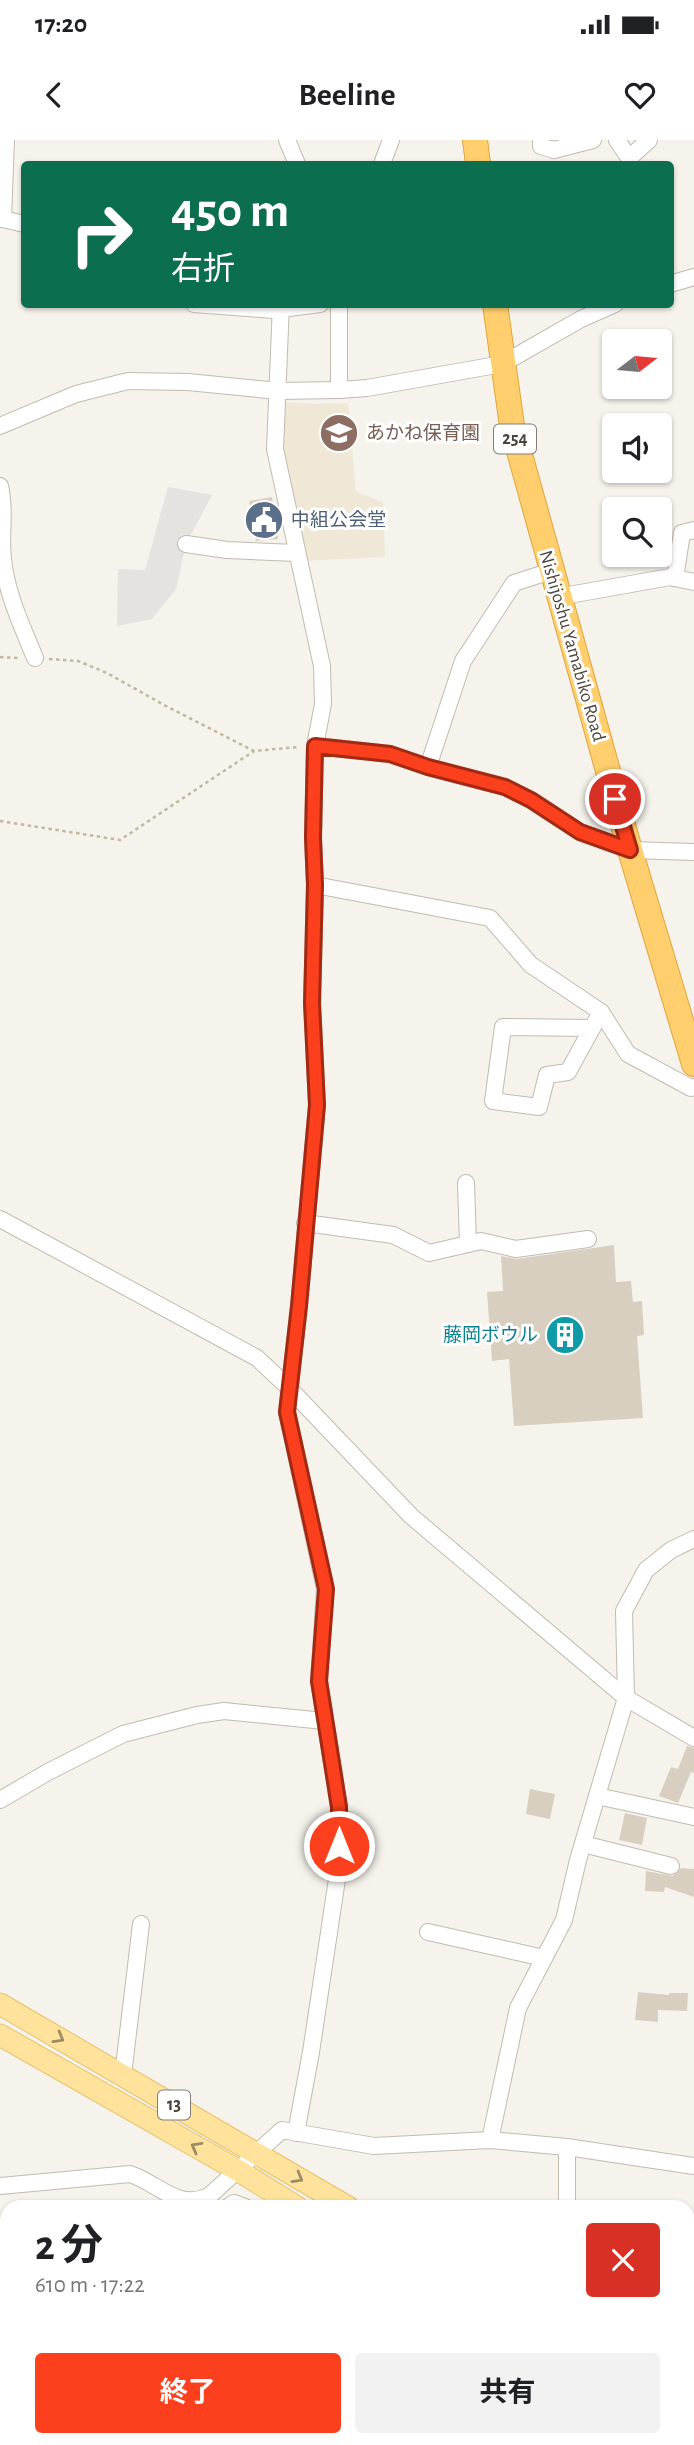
<!DOCTYPE html>
<html lang="ja">
<meta charset="utf-8">
<style>
:root{--surface:#fff;--page:#f2f2f2;--text:#202124;--muted:#757577;--accent:#fc3f1d}
body{margin:0;font-family:"Alegreya Sans","Noto Sans JP",sans-serif;background:var(--page);color:var(--text);height:100vh;display:flex;flex-direction:column;font-size:26px;white-space:nowrap}
*{box-sizing:border-box;margin:0}
p{font-size:23px;color:var(--muted)}
.icon{flex:none;width:38px;height:38px;fill:none;stroke:currentColor;stroke-width:2;stroke-linecap:round;stroke-linejoin:round}
.map{position:relative;flex:1;overflow:hidden}
.side{position:absolute;left:0px;top:2060px;width:695px;height:247px;display:flex;flex-direction:column;background:var(--surface);border-radius:21px 21px 0 0;box-shadow:0 2px 5px #0004}
.side>*{flex:none}
.hud{position:absolute;left:21px;top:21px;width:653px;height:147px;border-radius:7px;box-shadow:0 2px 5px #0004;background:#0b6e4f;color:#fff;overflow:hidden}
.needle{width:46px;rotate:74deg}
.tools{position:absolute;left:602px;top:189px;display:grid;gap:14px}
.tools a{display:grid;place-items:center;width:70px;height:70px;border-radius:7px;background:var(--surface);box-shadow:0 2px 5px #0004;font-size:35px}
.pin{position:absolute;display:grid;place-items:center;width:60px;height:60px;color:#fff;margin:-30px;border:4px solid #fff;border-radius:50%;box-shadow:0 2px 7px #0007}
.me{position:absolute;width:77px;margin:-38px;rotate:0deg;stroke-linejoin:round;filter:drop-shadow(0 0 5px #0008)}
.turn{display:flex;align-items:center;gap:24px;height:147px;padding:0 35px;font-size:32px}
.turn .icon{width:91px;height:91px;stroke-width:2.5}
.turn b{display:block;font-size:49px;line-height:60px}
.round{display:grid;place-items:center;flex:none;width:74px;height:74px;border-radius:7px;background:var(--page)}
.summary{display:flex;align-items:center;justify-content:space-between;height:119px;padding:0 35px}
h1{font-size:42px;font-weight:700;line-height:52px}
.cta{display:flex;gap:14px;margin-top:auto;padding:14px 35px}
.cta a{flex:1;height:80px;border-radius:7px;background:var(--accent);color:#fff;font-size:28px;font-weight:700;line-height:80px;text-align:center}
.cta a+a{background:var(--page);color:var(--text)}
.status{display:flex;justify-content:space-between;align-items:center;height:49px;padding:0 35px;background:var(--surface);direction:ltr}
.status svg{height:19px;fill:currentColor}
header{display:flex;justify-content:space-between;align-items:center;height:91px;padding:0 35px;background:var(--surface);font-size:32px;font-weight:700}
.map>svg:first-child{display:block}
</style>
<div class="status"><b>17:20</b><svg viewBox="0 0 49 12"><path d="M0 12V9h3v3zM5 12V6h3v6zM10 12V3h3v9zM15 12V0h3v12zM26 1h20v11H26zM47 4h2v5h-2z"/></svg></div>
<header><svg class="icon" aria-label="back" viewBox="0 0 24 24"><path d="M15 5l-7 7 7 7"/></svg>Beeline<svg class="icon" aria-label="heart" viewBox="0 0 24 24"><path d="M12 20l-8-8c-3-5 5-10 8-4 3-6 11-1 8 4z"/></svg></header>
<div class="map">
<svg width="694" height="2305" viewBox="0 0 694 2305">
<rect width="100%" height="100%" fill="#f6f3ec"/>
<polygon fill="#efe8d6" points="282,262 313,264 348,263 356,352 383,362 385,417 304,421 281,313"/>
<polygon fill="#e5e3e0" points="168,347 212,355 186,404 176,449 152,479 117,486 118,429 145,430"/>
<g fill="#d8cfc1">
<polygon points="272,357 278,399 256,401 249,361"/>
<polygon points="614,1105 616,1142 631,1141 633,1162 642,1161 644,1195 637,1196 643,1278 514,1286 509,1219 492,1221 487,1152 503,1151 501,1116 517,1119"/>
<polygon points="687,1606 694,1608 694,1633 691,1632 678,1663 659,1656 671,1627 678,1629"/>
<polygon points="530,1649 555,1654 550,1679 526,1674"/>
<polygon points="625,1673 647,1678 642,1705 619,1700"/>
<polygon points="681,1728 694,1729 694,1757 665,1747 664,1752 645,1751 646,1731 673,1736"/>
<polygon points="638,1852 669,1855 669,1853 688,1853 687,1871 658,1870 658,1882 635,1880"/>
</g>
<g fill="none" stroke-linecap="round" stroke-linejoin="round">
<g stroke="#c2bbae" stroke-width="18">
<g id="minor">
<polyline points="287,0 297,24"/>
<polyline points="541,0 541,6 554,10 593,0"/>
<polyline points="617,0 629,18 649,0"/>
<polyline points="382,24 391,0"/>
<polyline points="0,79 3,79 6,0"/>
<polyline points="3,79 24,84"/>
<polyline points="670,144 694,137"/>
<polyline points="194,164 273,170 320,164"/>
<polyline points="281,164 275,309 322,526 323,564 315,606 313,698 315,745 312,863 317,965 299,1166 287,1272 325,1449 319,1541 339,1667 339,1726 311,1912 296,1993"/>
<polyline points="339,250 339,164"/>
<polyline points="0,286 76,254 128,241 188,242 278,251 339,250 367,248 502,224 581,179 615,164"/>
<path d="M0 346C6 370 0 394 3 418 6 453 22 486 35 518"/>
<polyline points="186,404 227,410 296,413"/>
<polyline points="675,438 682,393 694,390"/>
<polyline points="558,457 670,437 694,442"/>
<polyline points="315,606 390,614 428,627 505,647 531,660 580,692 630,710 694,712"/>
<polyline points="428,627 463,521 514,443 551,431"/>
<polyline points="315,745 490,778 531,825 601,872 628,914 691,948 694,947"/>
<polyline points="592,888 503,887 493,961 539,967 547,935 568,932 601,872"/>
<polyline points="466,1043 468,1104"/>
<polyline points="0,1079 257,1218 288,1247 411,1376 626,1558 694,1598"/>
<polyline points="305,1083 393,1095 429,1113 481,1101 516,1109 588,1099"/>
<polyline points="597,1656 694,1677"/>
<polyline points="0,1660 48,1632 123,1594 197,1575 224,1571 324,1581"/>
<polyline points="583,1704 671,1726"/>
<polyline points="428,1792 544,1818"/>
<polyline points="123,1935 141,1784"/>
<polyline points="490,2000 518,1868 564,1780 578,1720 626,1558 624,1471 646,1430 671,1410 694,1399"/>
<polyline points="567,2007 567,2067"/>
<path d="M0 2046 130 2034C158 2043 178 2071 209 2056L282 1990 374 2006 490 2000 567 2007 694 2026"/>
<polyline points="228,2067 234,2063 245,2067"/>
<polyline points="0,2303 6,2305"/>
<polyline points="262,2305 263,2300"/>
<polyline points="404,2305 405,2300"/>
<polyline points="456,2305 457,2300"/>
</g>
</g>
<g stroke="#e6c16a" stroke-width="23">
<g id="major">
<polyline points="0,1864 348,2067"/>
<polyline points="0,1895 239,2031 297,2067"/>
<polyline points="688,2180 694,2181"/>
<polyline points="688,2207 694,2207"/>
</g>
</g>
<g stroke="#e0a43c" stroke-width="26">
<g id="highway">
<polyline points="475,0 478,24"/>
<polyline points="495,164 512,286 630,710 694,924"/>
</g>
</g>
<g stroke="#c4b79f" stroke-width="2.5" stroke-dasharray="3.5 3.5" stroke-linecap="butt">
<polyline points="0,517 18,518"/>
<polyline points="49,519 78,521 107,533 164,565 254,611 298,607"/>
<polyline points="0,681 120,700 254,611"/>
</g>
<use href="#minor" stroke="#fff" stroke-width="16"/>
<use href="#major" stroke="#ffe39c" stroke-width="21"/>
<use href="#highway" stroke="#ffcf6e" stroke-width="24"/>
</g>
<defs><path id="oneway-chevron" d="M-2-3.5L2.5 0L-2 3.5" fill="none" stroke-width="1.6" stroke-linecap="round" stroke-linejoin="round" transform="scale(1.75)"/></defs>
<g stroke="#9c8c66">
<use href="#oneway-chevron" transform="translate(59 1898) rotate(30)"/>
<use href="#oneway-chevron" transform="translate(196 2007) rotate(-151)"/>
<use href="#oneway-chevron" transform="translate(298 2038) rotate(30)"/>
</g>
<g fill="none" stroke-linecap="round" stroke-linejoin="round">
<g stroke="#a42913" stroke-width="18">
<polyline id="route" points="339,1706 339,1667 319,1541 326,1449 287,1272 299,1166 317,965 312,863 315,745 313,698 315,606 390,614 428,627 505,647 531,660 580,692 630,710 615,659"/>
</g>
<use href="#route" stroke="#fc3f1d" stroke-width="12"/>
</g>
<defs>
<g id="school-disc" transform="scale(2.0125)"><circle r="9.5" fill="#8d6e63" stroke="#fff"/><path d="M0-5L7-2L0 1L-7-2ZM-4 1L0 2.5L4 1V4Q0 6-4 4Z" fill="#fff"/></g>
<g id="civic-disc" transform="scale(2.0125)"><circle r="9.5" fill="#5c6f8a" stroke="#fff"/><path d="M-.6-6.5H3V-4.5H.6V-3L4-1V1h2V6H-6V1h2V-1L-.6-3ZM-1.2 2.5V6h2.4V2.5Z" fill="#fff"/></g>
<g id="building-disc" transform="scale(2.0125)"><circle r="9.5" fill="#0f9aa8" stroke="#fff"/><path d="M-4-6H4V6H1V3H-1V6H-4ZM-2.5-4.3h1.7v1.8h-1.7ZM.8-4.3h1.7v1.8H.8ZM-2.5-1h1.7V.8h-1.7ZM.8-1h1.7V.8H.8Z" fill="#fff"/></g>
</defs>
<g fill-rule="evenodd">
<use href="#school-disc" x="339" y="293"/>
<use href="#civic-disc" x="264" y="380"/>
<use href="#building-disc" x="565" y="1195"/>
</g>
<g text-anchor="middle" dominant-baseline="central" stroke-width="6" stroke-linejoin="round" paint-order="stroke">
<g fill="#fff" stroke="#817c74" stroke-width="2">
<rect x="494" y="284.5" width="42" height="29" rx="5"/>
<rect x="158" y="1950.5" width="32" height="29" rx="5"/>
</g>
<g font-size="18" font-weight="bold" fill="#4b4439">
<text x="515" y="299">254</text>
<text x="174" y="1965">13</text>
</g>
<g font-size="19" fill="#785e54" stroke="#fff" text-anchor="start">
<text x="366" y="293">あかね保育園</text>
</g>
<g font-size="19" fill="#4e5e75" stroke="#fff" text-anchor="start">
<text x="291" y="380">中組公会堂</text>
</g>
<g font-size="19" fill="#4b4439" stroke="#fff">
<text transform="translate(572 506) rotate(74)">Nishijoshu Yamabiko Road</text>
</g>
<g font-size="19" fill="#0d838f" stroke="#fff" text-anchor="end">
<text x="538" y="1195">藤岡ボウル</text>
</g>
</g>
</svg>
<div class="tools">
<a><svg class="needle" viewBox="-14 -14 28 28"><path d="M0-13l5 13h-10z" fill="#e53935"/><path d="M0 13l5-13h-10z" fill="#757577"/></svg></a>
<a><svg class="icon" aria-label="sound" viewBox="0 0 24 24"><path d="M4 9h4l5-4v14l-5-4H4zM17 9q2 3 0 6"/></svg></a>
<a><svg class="icon" aria-label="search" viewBox="0 0 24 24"><circle cx="10" cy="10" r="6"/><path d="M15 15l6 6"/></svg></a>
</div>
<div class="pin" style="left:615px;top:659px;background:#d93025"><svg class="icon" aria-label="arrive" viewBox="0 0 24 24"><path d="M6 21V4h12l-3 4 3 4H6"/></svg></div>
<svg class="me" style="left:339px;top:1706px" viewBox="-20 -20 40 40"><circle r="17" fill="#fc3f1d" stroke="#fff" stroke-width="3"/><path d="M0-11L8 9 0 5-8 9z" fill="#fff"/></svg>
<div class="hud">
<div class="turn"><svg class="icon" aria-label="right" viewBox="0 0 24 24"><path d="M7 20v-9h11M14 6l5 5-5 5"/></svg><div><b>450 m</b>右折</div></div>
</div>
<section class="side">
<div class="summary"><div><h1>2 分</h1><p>610 m · 17:22</p></div><a class="round" style="background:#d93025;color:#fff"><svg class="icon" aria-label="close" viewBox="0 0 24 24"><path d="M6 6l12 12M18 6L6 18"/></svg></a></div>
<div class="cta"><a>終了</a><a>共有</a></div>
</section>
</div>
